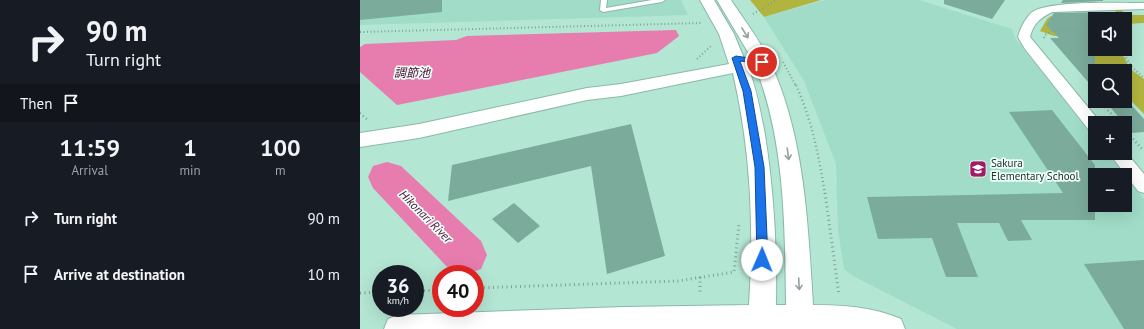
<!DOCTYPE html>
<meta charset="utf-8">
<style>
:root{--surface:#171b24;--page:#20242c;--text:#f1f3f6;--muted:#9ea1a6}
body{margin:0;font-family:"PT Sans","Noto Sans JP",sans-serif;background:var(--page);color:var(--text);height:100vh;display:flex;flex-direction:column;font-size:15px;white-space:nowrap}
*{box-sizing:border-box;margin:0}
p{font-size:13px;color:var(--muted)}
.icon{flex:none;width:22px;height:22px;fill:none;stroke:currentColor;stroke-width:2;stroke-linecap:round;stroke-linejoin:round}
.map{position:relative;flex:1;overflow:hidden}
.sheet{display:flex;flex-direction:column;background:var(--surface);width:360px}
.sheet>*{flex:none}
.banner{background:#171b24;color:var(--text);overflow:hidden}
.fabs{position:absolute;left:728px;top:12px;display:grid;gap:8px}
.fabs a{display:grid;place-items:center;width:44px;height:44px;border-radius:0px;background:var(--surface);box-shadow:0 4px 16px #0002;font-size:20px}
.speed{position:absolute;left:12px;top:265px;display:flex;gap:8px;font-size:20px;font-weight:700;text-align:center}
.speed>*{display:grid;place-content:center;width:52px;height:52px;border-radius:50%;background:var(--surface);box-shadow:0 4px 16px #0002;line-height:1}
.speed small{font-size:10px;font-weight:400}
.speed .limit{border:6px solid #d22;background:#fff;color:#111}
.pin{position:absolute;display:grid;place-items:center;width:34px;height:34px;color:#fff;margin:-17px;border:2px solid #fff;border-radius:50%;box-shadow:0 1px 4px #0007}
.me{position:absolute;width:44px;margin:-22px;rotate:1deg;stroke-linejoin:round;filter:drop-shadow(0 0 3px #0008)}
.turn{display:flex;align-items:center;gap:14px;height:84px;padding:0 20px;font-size:18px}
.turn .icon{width:52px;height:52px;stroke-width:2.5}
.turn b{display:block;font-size:28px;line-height:34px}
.then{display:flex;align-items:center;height:38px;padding:0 20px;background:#0003;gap:8px;font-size:15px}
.eta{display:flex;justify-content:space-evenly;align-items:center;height:68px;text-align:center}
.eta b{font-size:24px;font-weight:600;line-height:28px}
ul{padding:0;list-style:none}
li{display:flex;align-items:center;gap:12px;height:56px;padding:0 20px}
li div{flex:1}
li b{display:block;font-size:15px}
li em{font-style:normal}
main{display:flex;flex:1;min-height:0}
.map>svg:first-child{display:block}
</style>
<main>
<section class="sheet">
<div class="banner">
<div class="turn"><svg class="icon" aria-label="right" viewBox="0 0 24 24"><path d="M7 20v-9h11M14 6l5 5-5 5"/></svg><div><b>90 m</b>Turn right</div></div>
<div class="then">Then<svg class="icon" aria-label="arrive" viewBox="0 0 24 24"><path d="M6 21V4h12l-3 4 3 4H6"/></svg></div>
</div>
<div class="eta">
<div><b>11:59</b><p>Arrival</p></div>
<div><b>1</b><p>min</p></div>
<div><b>100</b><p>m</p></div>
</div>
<ul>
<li><svg class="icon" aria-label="right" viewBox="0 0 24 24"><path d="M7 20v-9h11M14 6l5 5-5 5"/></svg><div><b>Turn right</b></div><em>90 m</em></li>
<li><svg class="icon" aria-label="arrive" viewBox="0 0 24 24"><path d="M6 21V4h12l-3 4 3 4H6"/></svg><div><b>Arrive at destination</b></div><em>10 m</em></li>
</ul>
</section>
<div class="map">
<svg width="784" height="329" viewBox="0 0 784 329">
<rect width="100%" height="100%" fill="#b4e6d4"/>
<g fill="#a0dcc8">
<polygon points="0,0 321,0 328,15 0,25"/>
<polygon points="465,0 559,0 652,29 655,38 735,138 735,153 747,153 765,175 735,175 735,205 765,205 765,175 784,199 784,329 597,329 493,276 484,269 478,230 476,164 444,81 404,17"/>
</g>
<g fill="#b1b53f">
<polygon points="390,0 461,0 404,17"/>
<polygon points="754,10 761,10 767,15 784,15 784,23 765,24 765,19 735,19 717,28 693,13 701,12 706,17 759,15"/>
<polygon points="691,16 717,33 735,49 755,49 759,52 764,57 768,65 773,71 784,79 784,114 765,95 765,71 742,71 709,36 694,36 680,31 687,19"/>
</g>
<polygon fill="#e77caf" points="316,30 319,36 297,53 37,105 0,72 0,47 5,44 96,40 107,36"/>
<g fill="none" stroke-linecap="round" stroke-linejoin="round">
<path fill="#e77caf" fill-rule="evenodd" d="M27 162 41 166 121 241 127 255 121 269C106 275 104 275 89 269L13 188 8 177 13 166Z"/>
</g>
<g fill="#7bab9b">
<polygon points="0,0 82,0 82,12 0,20"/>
<polygon points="584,0 645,0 632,19 584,4"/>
<polygon points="703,0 743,0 743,1 701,3"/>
<polygon points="744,12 744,19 735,19 735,66 740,71 735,71 735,90 690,38 699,38 686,25 694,13"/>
<polygon points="765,98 784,119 784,132 772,133 745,101 765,101"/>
<polygon points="692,110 735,165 735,220 661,220 672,240 648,241 639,223 597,223 618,277 586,277 572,238 518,239 507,197 703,193 649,112"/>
<polygon points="271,124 305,256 247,274 231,166 88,201 92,165"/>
<polygon points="154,203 180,226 158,243 132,219"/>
<polygon points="784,260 784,329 764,329 724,264"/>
</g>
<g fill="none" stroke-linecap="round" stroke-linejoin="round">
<g stroke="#89b9a9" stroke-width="2">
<polygon id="service" points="241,0 247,0 246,8 292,0 305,0 302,2 243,12 240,10"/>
</g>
<g stroke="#89b9a9" stroke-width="2">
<g id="minor">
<path d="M784 3V9L692 12C680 18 673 24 670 37L675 43 741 123H735V131L729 130 665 49 658 37C660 29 665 19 671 13 685 0 762 3 784 3Z"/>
<polygon points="765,151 784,174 784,193 778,191 749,153 765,153"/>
</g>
</g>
<g stroke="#89b9a9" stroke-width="2">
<path id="tertiary" d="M340 0H354L374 34 385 61 392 59 357 0H371C384 20 402 43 411 64 445 139 448 224 453 305 484 305 513 307 541 319L545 329H24L28 319 38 315 264 307 389 305C394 225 391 152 373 73L261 96 227 100 59 138 0 147V133L59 124 227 88 261 84 369 64 359 34ZM396 68C425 143 425 226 426 305H416C417 248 414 191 405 135 401 114 397 91 389 70Z"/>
</g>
<g stroke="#7ca395" stroke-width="2" stroke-dasharray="1 2.5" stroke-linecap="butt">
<polyline points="393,14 416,0"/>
<polyline points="0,32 342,23"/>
<polyline points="684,38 685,35 692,31 718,31"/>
<polyline points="760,49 772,67 784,78"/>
<polyline points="337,59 352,45"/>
<polyline points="423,62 436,86"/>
</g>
<g stroke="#7ca395" stroke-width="2.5" stroke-dasharray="1 3" stroke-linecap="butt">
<path d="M436 85C452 120 459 157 465 194"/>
<polyline points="731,91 735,96"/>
<polyline points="740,101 759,123"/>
<polyline points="0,113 9,121"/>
<polyline points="765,130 782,149"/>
</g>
<g stroke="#7ca395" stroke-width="3" stroke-dasharray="1 3.5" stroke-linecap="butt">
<polyline points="465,193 479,295"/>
<polyline points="340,277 340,292"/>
<polyline points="115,288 318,281 374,272 379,224"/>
<polyline points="55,291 81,290"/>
<polyline points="0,293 21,292"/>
</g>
<use href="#service" fill="#fff" fill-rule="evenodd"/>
<use href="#minor" fill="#fff" fill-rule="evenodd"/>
<use href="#tertiary" fill="#fff" fill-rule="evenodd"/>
</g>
<defs><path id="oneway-shaft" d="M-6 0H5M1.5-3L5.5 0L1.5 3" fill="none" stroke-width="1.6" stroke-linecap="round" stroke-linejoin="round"/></defs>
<g stroke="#97a09d">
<use href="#oneway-shaft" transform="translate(385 33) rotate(58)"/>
<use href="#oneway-shaft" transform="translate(428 154) rotate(82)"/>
<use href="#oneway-shaft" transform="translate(439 284) rotate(87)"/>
</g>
<polygon fill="#1a73e8" stroke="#114b97" points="376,56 402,60 405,62 402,64 380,61 391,91 404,167 408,260 406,264 402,265 399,264 397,260 395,167 383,91 372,58"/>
<defs>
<g id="school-square" transform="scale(0.9)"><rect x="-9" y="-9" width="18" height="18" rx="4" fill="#a01a68" stroke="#effef8"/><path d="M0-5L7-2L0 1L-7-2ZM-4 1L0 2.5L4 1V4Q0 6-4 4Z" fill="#fff"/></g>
</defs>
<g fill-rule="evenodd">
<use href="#school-square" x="618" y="169"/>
</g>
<g text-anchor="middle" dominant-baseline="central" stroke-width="3.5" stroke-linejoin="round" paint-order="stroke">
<g font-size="11" fill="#182c25" stroke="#effef8" text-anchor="start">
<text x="631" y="163">Sakura<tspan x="631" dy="13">Elementary School</tspan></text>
</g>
<g font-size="12" font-style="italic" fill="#4e0b31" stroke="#effef8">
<text x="52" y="72">調節池</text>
<text transform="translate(66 216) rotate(45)">Hikonari River</text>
</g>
</g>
</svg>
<div class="fabs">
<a><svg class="icon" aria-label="sound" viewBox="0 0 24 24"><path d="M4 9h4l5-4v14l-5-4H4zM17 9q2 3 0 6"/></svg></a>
<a><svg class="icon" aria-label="search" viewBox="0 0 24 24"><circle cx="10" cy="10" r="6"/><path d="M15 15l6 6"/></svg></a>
<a>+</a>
<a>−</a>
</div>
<div class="speed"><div>36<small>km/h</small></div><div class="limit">40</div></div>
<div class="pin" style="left:402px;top:62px;background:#d93025"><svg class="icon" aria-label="arrive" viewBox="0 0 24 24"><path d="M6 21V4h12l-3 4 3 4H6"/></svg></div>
<svg class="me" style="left:402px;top:260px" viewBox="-20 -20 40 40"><circle r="19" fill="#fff"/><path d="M0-13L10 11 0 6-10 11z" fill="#1a73e8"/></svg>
</div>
</main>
